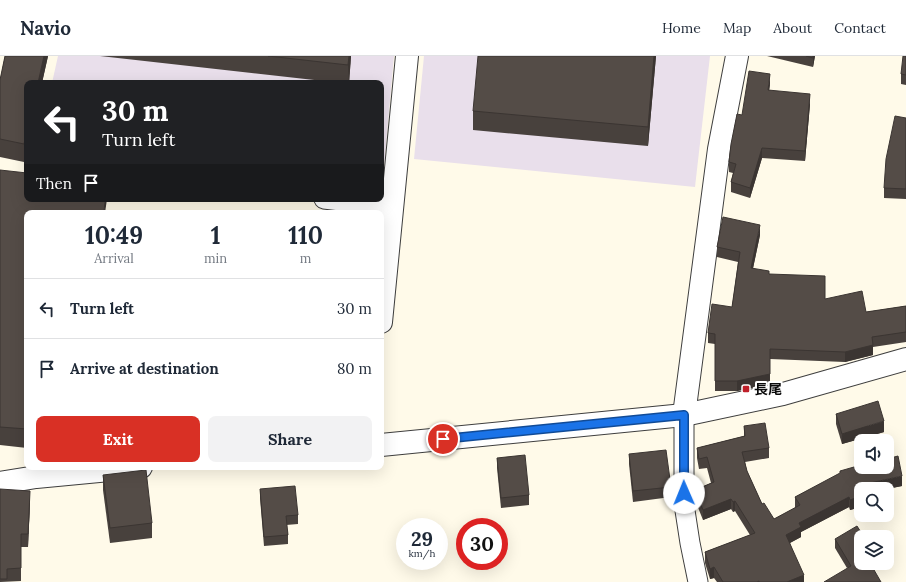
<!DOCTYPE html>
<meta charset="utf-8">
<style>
:root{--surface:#fff;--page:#f2f2f3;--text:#1f2937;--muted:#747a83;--line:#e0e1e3;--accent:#d93025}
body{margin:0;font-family:Lora,"Noto Sans JP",serif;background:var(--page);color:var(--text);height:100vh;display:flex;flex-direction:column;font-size:15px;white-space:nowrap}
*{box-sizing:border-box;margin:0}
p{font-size:13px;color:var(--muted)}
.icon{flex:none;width:22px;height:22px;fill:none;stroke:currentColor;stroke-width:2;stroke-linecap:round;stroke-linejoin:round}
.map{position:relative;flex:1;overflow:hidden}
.panel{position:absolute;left:24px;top:154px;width:360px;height:260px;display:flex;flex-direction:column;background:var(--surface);border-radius:8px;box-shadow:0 4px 16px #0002}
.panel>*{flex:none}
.hud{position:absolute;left:24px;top:24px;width:360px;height:122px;border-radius:8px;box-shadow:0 4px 16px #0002;background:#202124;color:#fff;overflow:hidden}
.fabs{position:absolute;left:854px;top:378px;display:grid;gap:8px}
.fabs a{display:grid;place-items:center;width:40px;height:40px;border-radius:8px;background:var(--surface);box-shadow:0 4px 16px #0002;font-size:20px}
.speed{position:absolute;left:396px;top:462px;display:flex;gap:8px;font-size:20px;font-weight:700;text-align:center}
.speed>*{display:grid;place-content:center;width:52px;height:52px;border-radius:50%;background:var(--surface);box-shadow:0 4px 16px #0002;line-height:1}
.speed small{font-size:10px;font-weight:400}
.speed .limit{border:6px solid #d22;background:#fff;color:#111}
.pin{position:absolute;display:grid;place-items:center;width:34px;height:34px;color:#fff;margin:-17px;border:2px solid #fff;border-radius:50%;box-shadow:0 1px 4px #0007}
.me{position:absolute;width:44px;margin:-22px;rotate:359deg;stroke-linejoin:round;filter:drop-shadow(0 0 3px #0008)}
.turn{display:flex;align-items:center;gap:14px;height:84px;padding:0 12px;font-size:18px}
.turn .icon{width:52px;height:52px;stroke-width:2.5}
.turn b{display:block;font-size:28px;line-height:34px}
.then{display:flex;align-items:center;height:38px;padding:0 12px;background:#0003;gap:8px;font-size:15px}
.eta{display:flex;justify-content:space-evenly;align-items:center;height:68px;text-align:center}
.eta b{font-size:24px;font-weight:800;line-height:28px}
.cta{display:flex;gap:8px;margin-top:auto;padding:8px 12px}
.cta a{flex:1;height:46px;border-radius:8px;background:var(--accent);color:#fff;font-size:16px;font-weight:800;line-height:46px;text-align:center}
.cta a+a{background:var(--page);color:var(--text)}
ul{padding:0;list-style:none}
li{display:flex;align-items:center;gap:12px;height:60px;padding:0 12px;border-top:1px solid var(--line)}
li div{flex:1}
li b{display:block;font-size:15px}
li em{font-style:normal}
header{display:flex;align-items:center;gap:24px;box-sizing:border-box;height:56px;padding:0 20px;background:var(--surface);border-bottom:1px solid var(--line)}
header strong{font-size:19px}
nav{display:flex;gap:22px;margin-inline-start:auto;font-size:14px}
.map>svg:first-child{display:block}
</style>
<header>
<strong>Navio</strong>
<nav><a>Home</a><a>Map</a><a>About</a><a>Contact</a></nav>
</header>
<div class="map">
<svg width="906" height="526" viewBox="0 0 906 526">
<rect width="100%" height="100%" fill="#fffae9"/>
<g fill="#e9dfeb">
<polygon points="58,0 394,0 382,133 381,27 52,27"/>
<polygon points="424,0 710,0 695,131 414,103"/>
</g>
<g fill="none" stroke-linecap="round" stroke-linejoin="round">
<g stroke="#3e3e3e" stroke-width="21">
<g id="minor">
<polyline points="324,143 392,151"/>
<polyline points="684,359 684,448 690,487 698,526"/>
</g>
</g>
<g stroke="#3e3e3e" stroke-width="24">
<g id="tertiary">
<polyline points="381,266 407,0"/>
<polyline points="684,359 719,93 737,0"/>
<polyline points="381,389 684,359 783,338 906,303"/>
<polyline points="0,427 36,421 141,411"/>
</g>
</g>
<use href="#minor" stroke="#fff" stroke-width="19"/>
<use href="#tertiary" stroke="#fff" stroke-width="22"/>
</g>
<g fill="#48413d">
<polygon points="5,0 48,0 24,106 0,101 0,24"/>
<polygon points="100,0 351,0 349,27 341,27"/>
<polygon points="656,0 648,90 473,74 473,55"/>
<polygon points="767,0 815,0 813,11"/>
<polygon points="906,0 906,29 901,28 901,18"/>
<polygon points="770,28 769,34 810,48 805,105 762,102 750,142 731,136 731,126 733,117 729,116 729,106 742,59"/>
<polygon points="906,62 906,143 884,142 884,132"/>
<polygon points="0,114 27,157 27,392 0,389"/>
<polygon points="760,179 753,212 769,218 825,243 866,256 906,250 906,286 873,291 873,299 845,306 770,303 770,328 737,335 715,335 715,288 708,287 708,277 732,251 738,206 717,201 717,191"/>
<polygon points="836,358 884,376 842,388 836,368"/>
<polygon points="744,370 769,392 769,402 745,406 747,415 762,448 774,463 795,452 795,441 840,418 840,415 902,430 887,433 861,433 861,451 850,454 849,451 801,476 801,481 790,487 804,526 717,526 714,522 710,523 705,507 705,496 750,479 735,455 733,456 731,453 703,464 695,444 695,434 711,427 707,412 699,413 697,402 697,392 744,380"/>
<polygon points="629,398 671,431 671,441 633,446 629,408"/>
<polygon points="497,402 529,439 529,449 501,452 497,412"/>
<polygon points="103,419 152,467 152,482 110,487 103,434"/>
<polygon points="0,433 30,447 28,491 21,491 21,525 0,526"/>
<polygon points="260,433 298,459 298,468 286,469 288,479 288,488 264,490 260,442"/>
<polygon points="835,483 861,507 847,512 835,492"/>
</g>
<g fill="#3b3532">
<polygon points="44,0 48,0 42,27 38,27"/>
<polygon points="349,0 351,0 349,27 348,9"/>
<polygon points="654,0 656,0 648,90 648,71"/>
<polygon points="813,0 815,0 813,11"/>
<polygon points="770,18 770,28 768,44 768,34"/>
<polygon points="810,38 810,48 805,105 805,95"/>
<polygon points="27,74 27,92 24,106 24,88"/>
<polygon points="762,92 762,102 750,142 750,132"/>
<polygon points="105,143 107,143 105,157 104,157"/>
<polygon points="760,169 760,179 751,222 751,212"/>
<polygon points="873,289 873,299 845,306 845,296"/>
<polygon points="770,318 770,328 737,335 737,325"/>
<polygon points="884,365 884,376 842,388 842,378"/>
<polygon points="902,420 902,430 887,433 861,433 861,429"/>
<polygon points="30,435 30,447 28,491 28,478"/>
<polygon points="861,440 861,451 850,454 850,444"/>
<polygon points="849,441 849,451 801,476 801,481 786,489 786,479 799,467"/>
<polygon points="731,443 731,453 703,464 703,454"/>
<polygon points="735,445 735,455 733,456 733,446"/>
<polygon points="714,511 714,522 710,523 710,513"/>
<polygon points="804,519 804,526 787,526"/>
</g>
<g fill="#544c47" stroke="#3b3532">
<polygon points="5,0 44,0 38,27 27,27 27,74 24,88 0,83 0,24"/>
<polygon points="268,0 349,0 348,9"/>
<polygon points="478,0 654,0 648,71 473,55"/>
<polygon points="806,0 813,0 813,2"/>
<polygon points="903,0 906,0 906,19 901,18"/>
<polygon points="749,15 770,18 768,34 810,38 805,95 762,92 750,132 731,126 736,108 729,106 731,88 737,58 742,59"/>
<polygon points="895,60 906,62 906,133 884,132 886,103"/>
<polygon points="0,114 27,117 27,143 105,143 104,157 27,157 27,373 0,371"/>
<polygon points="723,161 760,169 751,212 769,215 769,218 825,220 825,243 862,235 866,256 906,250 906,276 872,281 873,289 845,296 770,293 770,318 737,325 715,325 715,278 708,277 712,248 732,251 740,196 717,191"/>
<polygon points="878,345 884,365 842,378 836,358"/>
<polygon points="765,367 769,392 742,396 747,415 762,448 764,447 774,463 800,449 795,441 840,417 840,415 861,409 861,411 887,411 887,403 898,400 902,420 861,429 863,433 861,433 861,440 850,444 849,441 799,467 801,471 786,479 804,519 787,526 759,526 759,525 757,526 723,526 714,511 710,513 705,496 755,477 735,445 733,446 731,443 703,454 695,434 714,426 707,401 699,403 697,392 745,380 744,370"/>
<polygon points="666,394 671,431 633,435 629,398"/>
<polygon points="525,399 529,439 501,442 497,402"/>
<polygon points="146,414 152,467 110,472 103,419"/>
<polygon points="295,430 298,459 286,460 288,479 264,481 260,433"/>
<polygon points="0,433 30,435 28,478 21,478 21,512 7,513 7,523 0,523"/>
<polygon points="857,470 864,481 861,481 861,507 870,507 881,526 824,526 851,510 835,483"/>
</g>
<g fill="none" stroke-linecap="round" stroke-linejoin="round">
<g stroke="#114b97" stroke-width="10">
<polyline id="route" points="443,383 684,359 684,437"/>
</g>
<use href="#route" stroke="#1a73e8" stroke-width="7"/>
</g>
<rect fill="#bf202a" stroke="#fff" stroke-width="1.5" x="742" y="329" width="8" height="8" rx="2"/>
<g text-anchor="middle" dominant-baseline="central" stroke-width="4" stroke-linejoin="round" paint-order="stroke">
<g font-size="14" font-weight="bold" fill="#0b0b0b" stroke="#fff" text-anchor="start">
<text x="754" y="333">長尾</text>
</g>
</g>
</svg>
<div class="fabs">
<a><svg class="icon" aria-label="sound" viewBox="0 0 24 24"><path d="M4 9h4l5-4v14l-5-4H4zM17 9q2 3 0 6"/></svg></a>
<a><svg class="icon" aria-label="search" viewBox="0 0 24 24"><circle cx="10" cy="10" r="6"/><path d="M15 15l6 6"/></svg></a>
<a><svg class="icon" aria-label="layers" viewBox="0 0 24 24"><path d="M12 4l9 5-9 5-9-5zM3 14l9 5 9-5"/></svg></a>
</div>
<div class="speed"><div>29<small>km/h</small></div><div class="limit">30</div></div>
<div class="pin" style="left:443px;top:383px;background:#d93025"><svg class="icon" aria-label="arrive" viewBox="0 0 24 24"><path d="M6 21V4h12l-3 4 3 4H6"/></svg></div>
<svg class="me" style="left:684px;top:437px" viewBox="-20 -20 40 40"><circle r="19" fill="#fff"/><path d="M0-13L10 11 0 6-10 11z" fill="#1a73e8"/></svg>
<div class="hud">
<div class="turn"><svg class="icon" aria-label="left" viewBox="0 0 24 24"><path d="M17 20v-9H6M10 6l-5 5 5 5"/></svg><div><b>30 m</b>Turn left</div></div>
<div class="then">Then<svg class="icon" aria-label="arrive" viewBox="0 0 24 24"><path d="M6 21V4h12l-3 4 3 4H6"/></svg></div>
</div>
<section class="panel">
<div class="eta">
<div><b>10:49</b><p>Arrival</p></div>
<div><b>1</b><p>min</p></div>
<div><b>110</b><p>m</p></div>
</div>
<ul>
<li><svg class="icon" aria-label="left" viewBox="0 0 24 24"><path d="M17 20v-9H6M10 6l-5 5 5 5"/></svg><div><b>Turn left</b></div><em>30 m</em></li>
<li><svg class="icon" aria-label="arrive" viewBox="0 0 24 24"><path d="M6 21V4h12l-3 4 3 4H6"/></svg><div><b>Arrive at destination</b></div><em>80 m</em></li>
</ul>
<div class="cta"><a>Exit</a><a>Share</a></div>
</section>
</div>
